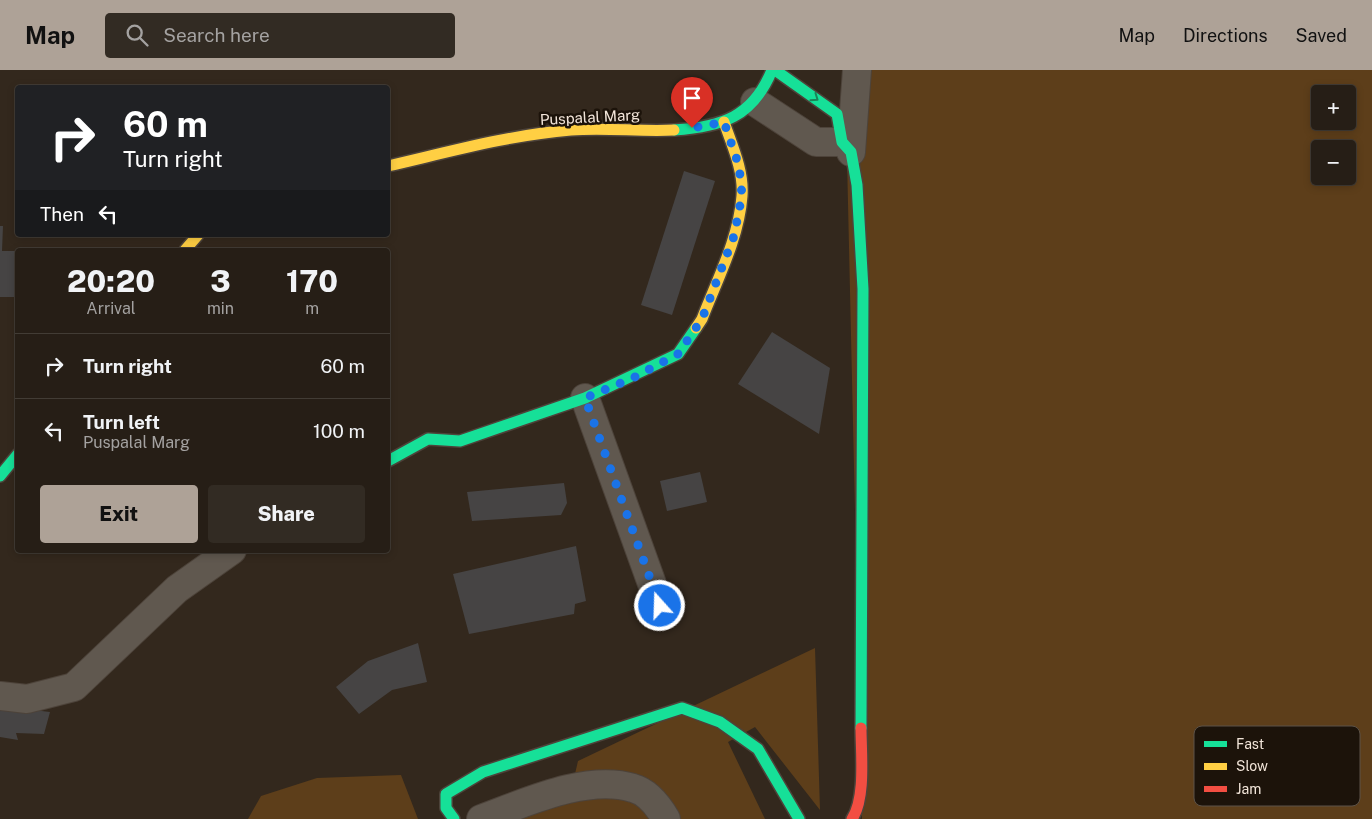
<!DOCTYPE html>
<meta charset="utf-8">
<style>
:root{--surface:#261e16;--page:#322b23;--text:#f1f3f6;--muted:#a4a2a1;--line:#423c35;--accent:#aea297}
body{margin:0;font-family:"Public Sans",sans-serif;background:var(--page);color:var(--text);height:100vh;display:flex;flex-direction:column;font-size:19px;white-space:nowrap}
*{box-sizing:border-box;margin:0}
p{font-size:16px;color:var(--muted)}
.icon{flex:none;width:28px;height:28px;fill:none;stroke:currentColor;stroke-width:2;stroke-linecap:round;stroke-linejoin:round}
.map{position:relative;flex:1;overflow:hidden}
.drawer{position:absolute;left:15px;top:178px;width:375px;height:305px;display:flex;flex-direction:column;background:var(--surface);border-radius:5px;box-shadow:0 2px 8px #0003,0 0 0 1px var(--line)}
.drawer>*{flex:none}
.hud{position:absolute;left:15px;top:15px;width:375px;height:152px;border-radius:5px;box-shadow:0 2px 8px #0003,0 0 0 1px var(--line);background:#202124;color:#fff;overflow:hidden}
.tools{position:absolute;left:1311px;top:15px;display:grid;gap:10px}
.tools a{display:grid;place-items:center;width:45px;height:45px;border-radius:5px;background:var(--surface);box-shadow:0 2px 8px #0003,0 0 0 1px var(--line);font-size:25px}
.pin{position:absolute;display:grid;place-items:center;width:42px;height:42px;color:#fff;margin:-51px -21px;border-radius:50% 50% 50% 0;rotate:-45deg;box-shadow:0 0 5px #0007}
.pin .icon{rotate:45deg}
.me{position:absolute;width:55px;margin:-28px;rotate:340deg;stroke-linejoin:round;filter:drop-shadow(0 0 4px #0008)}
.turn{display:flex;align-items:center;gap:18px;height:105px;padding:0 25px;font-size:22px}
.turn .icon{width:65px;height:65px;stroke-width:2.5}
.turn b{display:block;font-size:35px;line-height:42px}
.then{display:flex;align-items:center;height:48px;padding:0 25px;background:#0003;gap:10px;font-size:19px}
.eta{display:flex;justify-content:space-evenly;align-items:center;height:85px;text-align:center}
.eta b{font-size:30px;font-weight:800;line-height:35px}
.primary-button{display:flex;gap:10px;margin-top:auto;padding:10px 25px}
.primary-button a{flex:1;height:58px;border-radius:5px;background:var(--accent);color:#111;font-size:20px;font-weight:800;line-height:58px;text-align:center}
.primary-button a+a{background:var(--page);color:var(--text)}
ul{padding:0;list-style:none}
li{display:flex;align-items:center;gap:15px;height:65px;padding:0 25px;border-top:1px solid var(--line)}
li div{flex:1}
li b{display:block;font-size:19px}
li em{font-style:normal}
header{display:flex;align-items:center;gap:30px;box-sizing:border-box;height:70px;padding:0 25px;background:var(--accent);color:#111}
header strong{font-size:24px}
nav{display:flex;gap:28px;margin-inline-start:auto;font-size:18px}
.search{width:350px;height:45px;background:var(--page);display:flex;align-items:center;gap:12px;box-sizing:border-box;padding:0 18px;border-radius:5px;color:var(--muted);font-size:19px}
.map>svg:first-child{display:block}
</style>
<header>
<strong>Map</strong>
<div class="search"><svg class="icon" aria-label="search" viewBox="0 0 24 24"><circle cx="10" cy="10" r="6"/><path d="M15 15l6 6"/></svg>Search here</div>
<nav><a>Map</a><a>Directions</a><a>Saved</a></nav>
</header>
<div class="map">
<svg width="1372" height="749" viewBox="0 0 1372 749">
<rect width="100%" height="100%" fill="#33281d"/>
<g fill="#5d3e1a" fill-rule="evenodd">
<path d="M866 0H1372V749H862L847 89ZM1320 24H1348V51H1320ZM1320 79H1348V106H1320Z"/>
<polygon points="815,578 820,740 755,657 728,672 765,749 486,749 568,734 578,691"/>
<polygon points="401,705 418,749 248,749 261,726 317,708"/>
</g>
<g fill="#464444">
<polygon points="684,101 715,111 672,245 641,235"/>
<polygon points="0,156 3,156 2,181 18,181 18,227 0,227"/>
<polygon points="772,262 830,298 819,364 738,314"/>
<polygon points="700,402 707,432 667,441 660,411"/>
<polygon points="564,413 567,433 561,445 472,451 467,422"/>
<polygon points="576,476 586,531 575,534 574,544 469,564 453,504"/>
<polygon points="418,573 427,612 392,620 359,644 336,617 368,591"/>
<polygon points="0,636 50,642 44,664 16,663 18,670 0,667"/>
</g>
<g fill="none" stroke-linecap="round" stroke-linejoin="round">
<g stroke="#4d433a" stroke-width="30">
<g id="street">
<polyline points="755,32 816,72 842,72"/>
<polyline points="851,82 857,0"/>
<polyline points="585,328 660,536"/>
<polyline points="0,626 27,629 74,617 177,519 232,480"/>
<path d="M481 749C525 733 586 704 633 718 648 722 659 737 666 749"/>
</g>
</g>
<g stroke="#4d433a" stroke-width="14">
<g id="fast">
<polyline points="775,0 837,44 842,72 851,82 857,115 863,219 861,658"/>
<path d="M674 60C722 57 753 47 772 0"/>
<polyline points="388,391 428,369 460,371 585,328 678,284 696,258"/>
<polyline points="0,406 18,384"/>
<polyline points="454,749 446,738 446,724 483,702 682,638 720,652 758,679 799,749"/>
</g>
</g>
<g stroke="#4d433a" stroke-width="14">
<g id="slow">
<path d="M388 96C449 82 509 65 571 60 606 57 640 62 674 60"/>
<polyline points="185,180 198,165"/>
<path d="M696 258 702 249C717 210 739 168 742 126 744 101 732 75 724 52"/>
</g>
</g>
<g stroke="#4d433a" stroke-width="14">
<path id="jam" d="M852 749C866 728 861 683 861 658"/>
</g>
<use href="#street" stroke="#60584f" stroke-width="28"/>
<use href="#fast" stroke="#16e098" stroke-width="11"/>
<use href="#slow" stroke="#ffcf43" stroke-width="11"/>
<use href="#jam" stroke="#f24e42" stroke-width="11"/>
</g>
<defs><path id="oneway-chevron" d="M-2-3.5L2.5 0L-2 3.5" fill="none" stroke-width="1.6" stroke-linecap="round" stroke-linejoin="round" transform="scale(1.25)"/></defs>
<use stroke="#198458" href="#oneway-chevron" transform="translate(815 28) rotate(35)"/>
<g fill="none" stroke-linecap="round" stroke-linejoin="round">
<polyline stroke="#1a73e8" stroke-width="9" stroke-dasharray="0 16.2" points="660,536 585,328 633,308 678,284 702,249 734,166 742,125 739,96 724,52 692,58"/>
</g>
<g text-anchor="middle" dominant-baseline="central" stroke-width="5" stroke-linejoin="round" paint-order="stroke">
<g font-size="15" fill="#f1e4d8" stroke="#1c130a">
<text transform="translate(590 47) rotate(-3)">Puspalal Marg</text>
</g>
</g>
<rect x="1194" y="656" width="166" height="80" rx="8" fill="#1c130a" stroke="#5c5248" stroke-width="1"/>
<rect x="1204" y="671" width="23" height="6" fill="#16e098"/>
<rect x="1204" y="693" width="23" height="7" fill="#ffcf43"/>
<rect x="1204" y="716" width="23" height="6" fill="#f24e42"/>
<g font-size="14" fill="#f1e4d8">
<text x="1236" y="679">Fast</text>
<text x="1236" y="701">Slow</text>
<text x="1236" y="724">Jam</text>
</g>
</svg>
<div class="tools">
<a>+</a>
<a>−</a>
</div>
<div class="pin" style="left:692px;top:58px;background:#d93025"><svg class="icon" aria-label="arrive" viewBox="0 0 24 24"><path d="M6 21V4h12l-3 4 3 4H6"/></svg></div>
<svg class="me" style="left:660px;top:536px" viewBox="-20 -20 40 40"><circle r="17" fill="#1a73e8" stroke="#fff" stroke-width="3"/><path d="M0-11L8 9 0 5-8 9z" fill="#fff"/></svg>
<div class="hud">
<div class="turn"><svg class="icon" aria-label="right" viewBox="0 0 24 24"><path d="M7 20v-9h11M14 6l5 5-5 5"/></svg><div><b>60 m</b>Turn right</div></div>
<div class="then">Then<svg class="icon" aria-label="left" viewBox="0 0 24 24"><path d="M17 20v-9H6M10 6l-5 5 5 5"/></svg></div>
</div>
<section class="drawer">
<div class="eta">
<div><b>20:20</b><p>Arrival</p></div>
<div><b>3</b><p>min</p></div>
<div><b>170</b><p>m</p></div>
</div>
<ul>
<li><svg class="icon" aria-label="right" viewBox="0 0 24 24"><path d="M7 20v-9h11M14 6l5 5-5 5"/></svg><div><b>Turn right</b></div><em>60 m</em></li>
<li><svg class="icon" aria-label="left" viewBox="0 0 24 24"><path d="M17 20v-9H6M10 6l-5 5 5 5"/></svg><div><b>Turn left</b><p>Puspalal Marg</p></div><em>100 m</em></li>
</ul>
<div class="primary-button"><a>Exit</a><a>Share</a></div>
</section>
</div>
